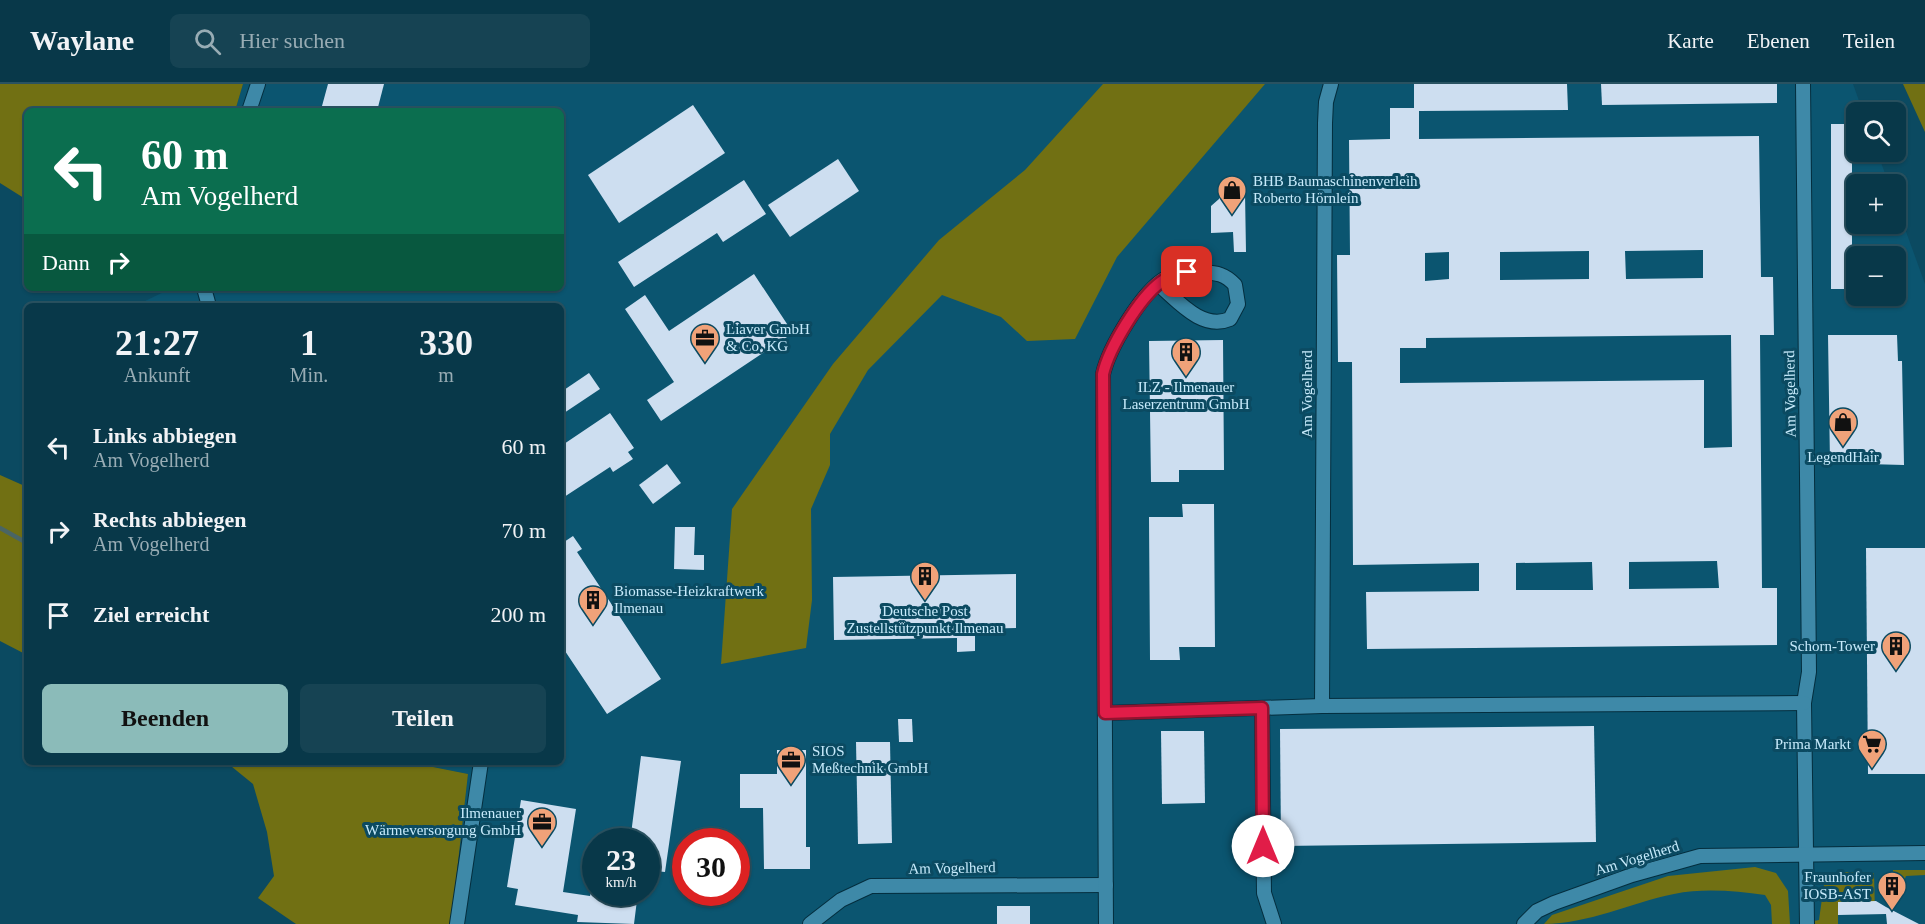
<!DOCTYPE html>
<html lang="de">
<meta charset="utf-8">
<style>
:root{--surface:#083849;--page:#164353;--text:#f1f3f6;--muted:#98acb4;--line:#295261;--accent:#8bbbb9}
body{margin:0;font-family:Georgia,serif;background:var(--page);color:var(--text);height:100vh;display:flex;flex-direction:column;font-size:22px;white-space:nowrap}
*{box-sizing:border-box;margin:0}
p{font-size:20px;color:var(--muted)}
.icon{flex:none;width:33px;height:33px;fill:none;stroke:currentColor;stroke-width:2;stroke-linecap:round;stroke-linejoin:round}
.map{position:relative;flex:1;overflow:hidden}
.side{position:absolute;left:24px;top:219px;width:540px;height:462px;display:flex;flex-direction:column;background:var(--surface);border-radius:9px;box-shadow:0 2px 4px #0004,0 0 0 2px var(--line)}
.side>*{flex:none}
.top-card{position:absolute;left:24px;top:24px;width:540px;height:183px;border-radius:9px;box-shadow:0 2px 4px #0004,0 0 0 2px var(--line);background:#0b6e4f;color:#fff;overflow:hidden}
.tools{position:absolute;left:1846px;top:18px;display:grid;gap:12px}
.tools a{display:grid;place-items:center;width:60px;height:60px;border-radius:9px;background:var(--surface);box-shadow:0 2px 4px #0004,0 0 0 2px var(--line);font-size:30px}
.speed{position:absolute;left:582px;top:744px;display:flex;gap:12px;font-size:30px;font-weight:700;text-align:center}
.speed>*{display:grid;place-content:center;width:78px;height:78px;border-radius:50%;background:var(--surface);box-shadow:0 2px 4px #0004,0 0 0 2px var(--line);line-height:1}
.speed small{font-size:15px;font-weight:400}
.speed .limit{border:9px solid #d22;background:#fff;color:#111}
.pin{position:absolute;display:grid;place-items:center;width:51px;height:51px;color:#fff;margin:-26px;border-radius:12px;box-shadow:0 3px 9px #0006}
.me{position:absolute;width:66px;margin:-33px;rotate:0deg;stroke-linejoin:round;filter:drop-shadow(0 0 4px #0008)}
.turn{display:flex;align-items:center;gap:21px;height:126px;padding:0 18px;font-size:27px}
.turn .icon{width:78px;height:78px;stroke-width:2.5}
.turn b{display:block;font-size:42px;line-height:51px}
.then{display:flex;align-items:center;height:57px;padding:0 18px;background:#0003;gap:12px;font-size:22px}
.eta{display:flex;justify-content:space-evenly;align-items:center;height:102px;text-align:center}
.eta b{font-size:36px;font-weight:700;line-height:42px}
.cta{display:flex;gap:12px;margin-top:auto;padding:12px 18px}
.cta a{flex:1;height:69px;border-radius:9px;background:var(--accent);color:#111;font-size:24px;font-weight:700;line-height:69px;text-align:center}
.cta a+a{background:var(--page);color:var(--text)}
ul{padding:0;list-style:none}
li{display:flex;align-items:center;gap:18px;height:84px;padding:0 18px}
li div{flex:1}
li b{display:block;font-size:22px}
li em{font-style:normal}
header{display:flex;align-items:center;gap:36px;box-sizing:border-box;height:84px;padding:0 30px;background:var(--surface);border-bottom:2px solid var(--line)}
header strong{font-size:28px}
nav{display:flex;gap:33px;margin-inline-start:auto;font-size:21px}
.search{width:420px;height:54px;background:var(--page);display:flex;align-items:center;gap:15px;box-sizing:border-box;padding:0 21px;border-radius:9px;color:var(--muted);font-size:22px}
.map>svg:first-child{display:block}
</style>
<header>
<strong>Waylane</strong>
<div class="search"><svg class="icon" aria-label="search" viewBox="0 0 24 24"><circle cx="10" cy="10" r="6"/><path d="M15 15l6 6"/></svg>Hier suchen</div>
<nav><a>Karte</a><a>Ebenen</a><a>Teilen</a></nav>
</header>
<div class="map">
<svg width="1925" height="840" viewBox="0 0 1925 840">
<rect width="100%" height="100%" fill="#0b4a61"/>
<path fill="#0b5570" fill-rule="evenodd" d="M243 0H1853L1863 28H1857V68H1877L1889 100H1857V140H1896V120L1925 200V840H451L468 690 408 678H561V222H141L143 218 172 204H561V27H235ZM1857 172H1896V212H1857ZM596 758H646V808H596ZM686 758H736V808H686Z"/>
<g fill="#717013">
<polygon points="0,0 243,0 235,27 27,27 27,116 0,99"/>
<polygon points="1103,0 1265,0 1117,173 1075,255 1027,257 1001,233 942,211 868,286 830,350 830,381 811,425 812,516 806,564 721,580 732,425 833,280 939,156 1025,86"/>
<polygon points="1903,0 1925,0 1925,48"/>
<polygon points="0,391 27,403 27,571 0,557"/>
<polygon points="226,678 408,678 468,690 451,840 296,840 258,814 274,792 267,748 253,700"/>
<path d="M1755 783 1776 789 1788 807 1790 840H1772L1771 821 1765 811C1735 807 1704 804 1674 810 1630 819 1588 840 1544 840L1552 831 1668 792Z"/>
<polygon points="1893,786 1925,786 1925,791 1906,792 1901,804 1893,804"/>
<polygon points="1844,788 1874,789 1875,829 1871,830 1870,817 1838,818 1838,840 1814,840 1814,837 1819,836 1824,800 1829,792"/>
</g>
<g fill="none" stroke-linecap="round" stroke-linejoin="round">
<polyline stroke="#4a6564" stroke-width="4.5" points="0,444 27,459"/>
</g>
<g fill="#cddef0" fill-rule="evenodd">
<polygon points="328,0 384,0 377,27 338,27 322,22"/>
<path d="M1414 0H1567L1568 26 1419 27V55L1759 52 1761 193H1773L1774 251H1760L1762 504H1777V561L1367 565 1366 508 1479 507V479L1353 481 1352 278H1338L1337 171H1350L1349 56 1390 55V24H1414ZM1703 166V194L1626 195 1625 167ZM1589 167V195L1500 196V168ZM1449 168V195L1425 197V169ZM1731 251 1732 363 1704 364V296L1400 299V264H1426V254ZM1717 477 1719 504 1629 505V478ZM1592 478 1593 506H1516V479Z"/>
<polygon points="1601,0 1777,0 1777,19 1602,21"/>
<polygon points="693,21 725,69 619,139 588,91"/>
<rect x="1831" y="40" width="21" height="165"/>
<polygon points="838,75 859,107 790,153 768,121"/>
<polygon points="744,96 766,130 723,158 717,149 634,203 618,178"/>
<polygon points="1245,109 1246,168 1234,168 1233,148 1211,149 1211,122 1219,115 1219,110"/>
<polygon points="754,190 793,249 661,337 647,316 674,298 625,225 645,211 669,247"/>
<polygon points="1828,251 1897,251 1898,277 1902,277 1904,381 1830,379"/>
<polygon points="1223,256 1224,386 1179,386 1179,398 1151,398 1149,257"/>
<polygon points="589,289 600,305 561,331 561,308"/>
<polygon points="610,329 634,364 628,368 633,375 613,388 610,383 561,415 561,362"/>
<polygon points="667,380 681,399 653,420 639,401"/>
<polygon points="1182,420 1214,420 1215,563 1179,563 1180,576 1150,576 1149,433 1183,433"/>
<polygon points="675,443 695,443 694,471 704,471 704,486 674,485"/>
<polygon points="573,452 582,465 577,468 661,595 607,630 561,561 561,460"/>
<polygon points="1866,464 1925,464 1925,690 1868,690"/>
<polygon points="1016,490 1016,544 975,545 975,567 957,568 957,554 834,556 833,493"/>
<polygon points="898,635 912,635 913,658 899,658"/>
<polygon points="1594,642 1596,758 1281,762 1280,645"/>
<polygon points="1161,647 1204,647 1205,719 1162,720"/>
<polygon points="856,658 890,658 892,759 858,760"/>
<polygon points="777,666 806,666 806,763 810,763 810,785 764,785 763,724 740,724 740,690 777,690"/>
<polygon points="641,672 681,677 665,788 646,786 646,758 630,758"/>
<polygon points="521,716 576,725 563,808 590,812 591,808 638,808 634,840 577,838 578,831 515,821 518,805 507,803"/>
<polygon points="1876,817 1886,823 1919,840 1887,840 1886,830 1838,831 1838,818"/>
<rect x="997" y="822" width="33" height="18"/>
</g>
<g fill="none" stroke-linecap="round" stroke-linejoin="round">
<g stroke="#042e3e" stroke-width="16">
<g id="street">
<polyline points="1803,0 1809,588 1804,619 1807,840"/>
<polyline points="249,27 258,0"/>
<polyline points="204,204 209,222"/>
<polyline points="1322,622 1325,39 1326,18 1331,0"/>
<polyline points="1262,624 1264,809 1274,840"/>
<polyline points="1105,629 1322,622 1804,619"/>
<polyline points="457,840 481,678"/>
<polyline points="810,840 841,816 871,802 1106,801"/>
<path d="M1106 840 1103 290C1109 264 1142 207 1166 194 1178 188 1189 187 1202 188 1217 189 1225 190 1235 201L1238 220 1230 235C1202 247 1178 217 1158 200"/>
<polyline points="1524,840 1537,827 1554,819 1632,791 1700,772 1925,769"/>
</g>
</g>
<use href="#street" stroke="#3e89a8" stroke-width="14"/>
</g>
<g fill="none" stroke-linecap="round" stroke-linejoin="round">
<g stroke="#92132f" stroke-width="15">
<path id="route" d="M1187 188C1177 190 1169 192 1161 198 1139 214 1109 264 1103 290L1105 629 1262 624 1263 762"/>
</g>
<use href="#route" stroke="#e11d48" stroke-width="10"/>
</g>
<defs>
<g id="shop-pin" transform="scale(1.5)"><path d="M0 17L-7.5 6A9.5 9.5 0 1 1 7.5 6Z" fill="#f0a279" stroke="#0b4a61"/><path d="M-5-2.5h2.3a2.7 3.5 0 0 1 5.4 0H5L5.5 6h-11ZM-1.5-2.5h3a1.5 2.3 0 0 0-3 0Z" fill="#111"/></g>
<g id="office-pin" transform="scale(1.5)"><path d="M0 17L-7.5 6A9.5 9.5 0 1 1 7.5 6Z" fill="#f0a279" stroke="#0b4a61"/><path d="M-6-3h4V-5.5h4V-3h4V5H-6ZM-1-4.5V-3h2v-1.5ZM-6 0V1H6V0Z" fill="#111"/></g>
<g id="building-pin" transform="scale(1.5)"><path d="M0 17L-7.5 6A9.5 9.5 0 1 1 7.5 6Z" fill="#f0a279" stroke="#0b4a61"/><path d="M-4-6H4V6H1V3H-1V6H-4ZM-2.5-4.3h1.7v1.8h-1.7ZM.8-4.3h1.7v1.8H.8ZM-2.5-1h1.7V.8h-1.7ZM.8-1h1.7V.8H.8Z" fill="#111"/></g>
<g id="supermarket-pin" transform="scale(1.5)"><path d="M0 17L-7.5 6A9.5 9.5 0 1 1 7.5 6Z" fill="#f0a279" stroke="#0b4a61"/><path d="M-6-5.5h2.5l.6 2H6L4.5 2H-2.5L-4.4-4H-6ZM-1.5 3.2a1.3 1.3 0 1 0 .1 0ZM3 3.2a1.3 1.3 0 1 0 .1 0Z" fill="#111"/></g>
</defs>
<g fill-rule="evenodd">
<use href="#shop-pin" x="1232" y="106"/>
<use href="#office-pin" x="705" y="254"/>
<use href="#building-pin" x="1186" y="268"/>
<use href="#shop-pin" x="1843" y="338"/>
<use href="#building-pin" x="925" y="492"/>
<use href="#building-pin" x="593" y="516"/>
<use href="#building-pin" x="1896" y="562"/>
<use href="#supermarket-pin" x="1872" y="660"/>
<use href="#office-pin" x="791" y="676"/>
<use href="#office-pin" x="542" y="738"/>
<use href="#building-pin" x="1892" y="802"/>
</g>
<g text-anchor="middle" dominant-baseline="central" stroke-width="6" stroke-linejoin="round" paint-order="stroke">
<g font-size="15" fill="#c7ebfc" stroke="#0b4a61" text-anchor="start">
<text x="1253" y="97">BHB Baumaschinenverleih<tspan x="1253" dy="17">Roberto Hörnlein</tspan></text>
<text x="726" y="245">Liaver GmbH<tspan x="726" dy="17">&amp; Co. KG</tspan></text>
<text x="1186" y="303" text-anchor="middle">ILZ - Ilmenauer<tspan x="1186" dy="17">Laserzentrum GmbH</tspan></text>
<text x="1843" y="373" text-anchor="middle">LegendHair</text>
<text x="614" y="507">Biomasse-Heizkraftwerk<tspan x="614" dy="17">Ilmenau</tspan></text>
<text x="925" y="527" text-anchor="middle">Deutsche Post<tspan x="925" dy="17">Zustellstützpunkt Ilmenau</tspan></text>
<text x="1875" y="562" text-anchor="end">Schorn-Tower</text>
<text x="1851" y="660" text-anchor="end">Prima Markt</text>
<text x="812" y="667">SIOS<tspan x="812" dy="17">Meßtechnik GmbH</tspan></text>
<text x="521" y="729" text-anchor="end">Ilmenauer<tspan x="521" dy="17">Wärmeversorgung GmbH</tspan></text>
<text x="1871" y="793" text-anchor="end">Fraunhofer<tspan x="1871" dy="17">IOSB-AST</tspan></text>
</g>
<g font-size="15" fill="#c7ebfc" stroke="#0b4a61">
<text transform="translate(1307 310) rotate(-90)">Am Vogelherd</text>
<text transform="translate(1790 310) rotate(-91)">Am Vogelherd</text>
<text transform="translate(1637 774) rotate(-17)">Am Vogelherd</text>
<text transform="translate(952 784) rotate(-1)">Am Vogelherd</text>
</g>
</g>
</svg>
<div class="tools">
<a><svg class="icon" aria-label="search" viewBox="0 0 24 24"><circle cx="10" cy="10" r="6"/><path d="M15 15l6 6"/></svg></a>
<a>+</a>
<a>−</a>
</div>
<div class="speed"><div>23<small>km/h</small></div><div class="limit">30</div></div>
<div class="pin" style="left:1187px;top:188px;background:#d93025"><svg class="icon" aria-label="arrive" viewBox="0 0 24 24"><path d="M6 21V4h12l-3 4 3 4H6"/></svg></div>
<svg class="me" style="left:1263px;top:762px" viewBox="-20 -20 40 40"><circle r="19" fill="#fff"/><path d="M0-13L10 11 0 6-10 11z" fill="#e11d48"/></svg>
<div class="top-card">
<div class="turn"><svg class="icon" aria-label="left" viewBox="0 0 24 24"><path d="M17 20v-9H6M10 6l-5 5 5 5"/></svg><div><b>60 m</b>Am Vogelherd</div></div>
<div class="then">Dann<svg class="icon" aria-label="right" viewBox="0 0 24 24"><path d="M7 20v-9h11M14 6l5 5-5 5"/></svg></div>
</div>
<section class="side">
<div class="eta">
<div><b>21:27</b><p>Ankunft</p></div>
<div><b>1</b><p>Min.</p></div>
<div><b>330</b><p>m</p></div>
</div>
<ul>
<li><svg class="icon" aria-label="left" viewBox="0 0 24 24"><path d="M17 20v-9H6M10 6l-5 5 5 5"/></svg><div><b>Links abbiegen</b><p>Am Vogelherd</p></div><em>60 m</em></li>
<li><svg class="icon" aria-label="right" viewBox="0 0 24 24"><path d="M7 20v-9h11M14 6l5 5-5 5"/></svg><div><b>Rechts abbiegen</b><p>Am Vogelherd</p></div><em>70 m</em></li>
<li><svg class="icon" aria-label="arrive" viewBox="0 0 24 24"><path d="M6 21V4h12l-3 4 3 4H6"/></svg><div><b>Ziel erreicht</b></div><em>200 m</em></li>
</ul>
<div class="cta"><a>Beenden</a><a>Teilen</a></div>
</section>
</div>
